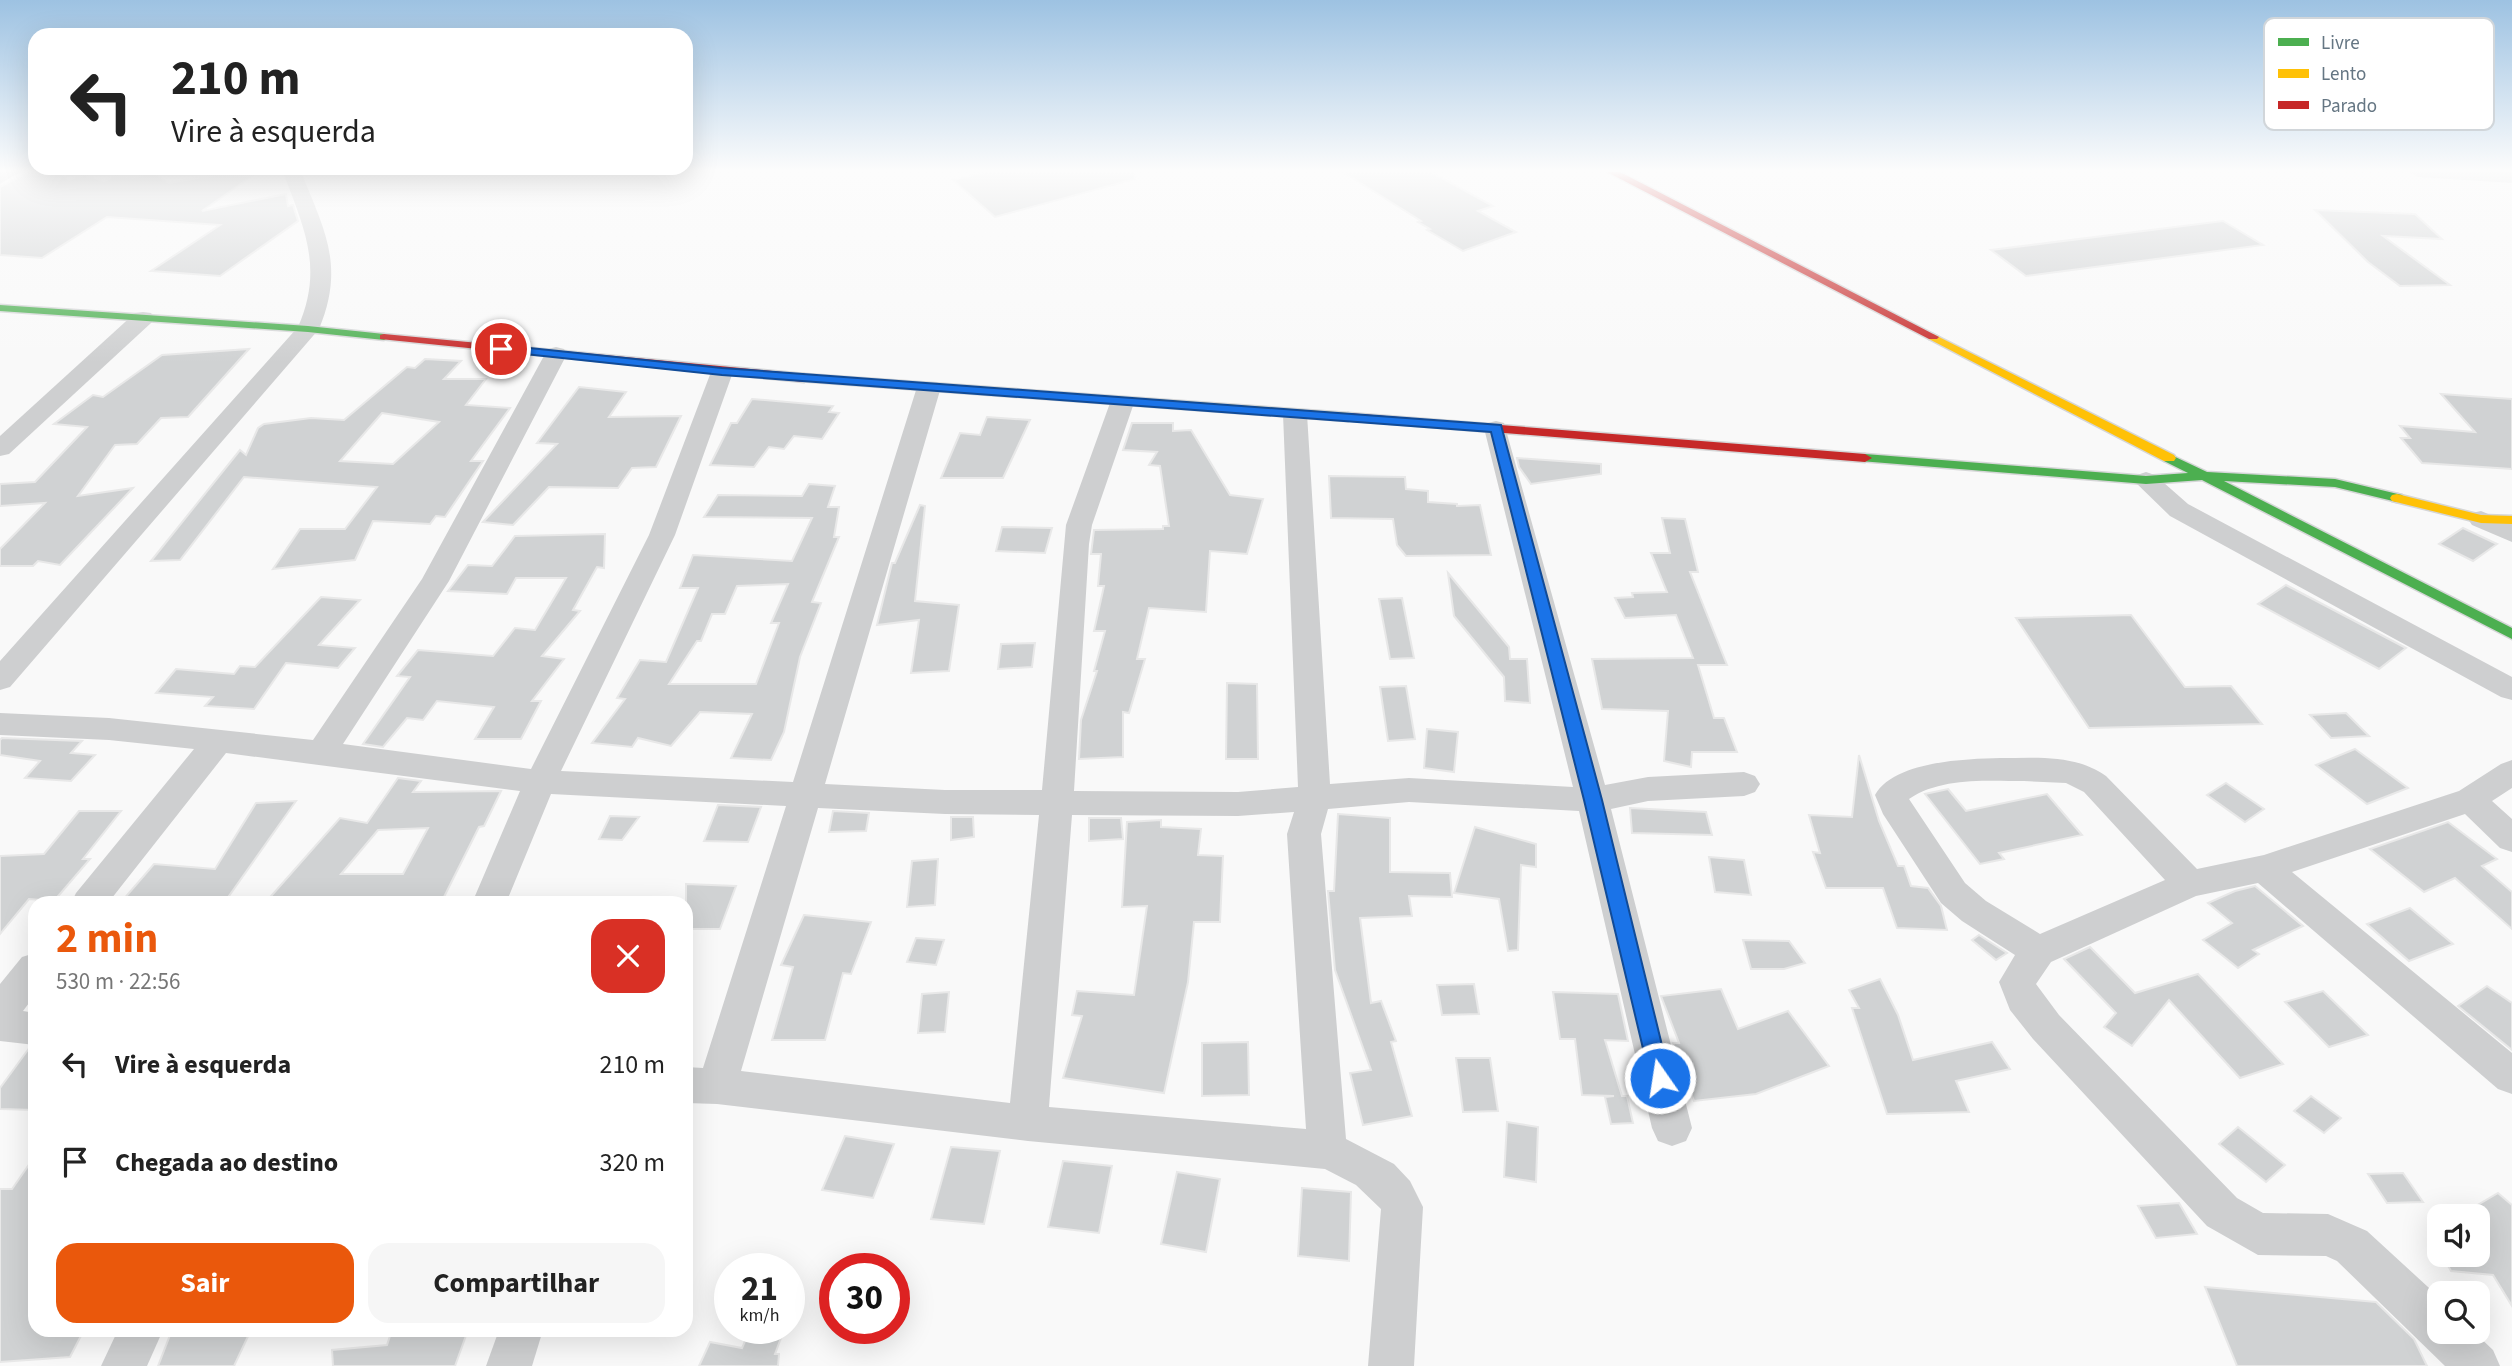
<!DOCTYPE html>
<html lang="pt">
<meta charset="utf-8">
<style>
:root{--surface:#fff;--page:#f6f6f6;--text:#222;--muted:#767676;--accent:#ea580c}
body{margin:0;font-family:"Source Sans 3",sans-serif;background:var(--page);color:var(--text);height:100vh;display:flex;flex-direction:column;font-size:26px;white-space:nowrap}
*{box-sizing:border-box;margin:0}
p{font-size:23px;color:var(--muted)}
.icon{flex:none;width:38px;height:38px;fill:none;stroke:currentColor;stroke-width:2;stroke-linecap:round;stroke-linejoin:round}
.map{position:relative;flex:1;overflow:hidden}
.sheet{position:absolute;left:28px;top:896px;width:665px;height:441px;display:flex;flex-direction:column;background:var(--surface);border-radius:21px;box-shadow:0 7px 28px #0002}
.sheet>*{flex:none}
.banner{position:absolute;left:28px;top:28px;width:665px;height:147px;border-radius:21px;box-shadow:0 7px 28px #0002;background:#fff;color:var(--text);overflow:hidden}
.tools{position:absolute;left:2427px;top:1204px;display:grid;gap:14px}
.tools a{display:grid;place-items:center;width:63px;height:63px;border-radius:14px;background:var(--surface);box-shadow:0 7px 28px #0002;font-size:35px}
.speed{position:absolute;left:714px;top:1253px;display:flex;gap:14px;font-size:35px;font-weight:700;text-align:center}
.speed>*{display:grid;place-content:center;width:91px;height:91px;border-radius:50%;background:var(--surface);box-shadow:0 7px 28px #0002;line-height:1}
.speed small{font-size:18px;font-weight:400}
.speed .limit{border:10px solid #d22;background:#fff;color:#111}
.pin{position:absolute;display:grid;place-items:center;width:60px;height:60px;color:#fff;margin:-30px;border:4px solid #fff;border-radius:50%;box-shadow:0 2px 7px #0007}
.me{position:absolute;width:77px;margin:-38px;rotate:347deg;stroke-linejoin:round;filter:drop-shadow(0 0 5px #0008)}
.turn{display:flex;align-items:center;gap:24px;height:147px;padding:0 28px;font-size:32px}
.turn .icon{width:91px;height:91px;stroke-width:2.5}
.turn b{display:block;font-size:49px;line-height:60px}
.round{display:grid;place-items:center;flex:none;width:74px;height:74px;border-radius:21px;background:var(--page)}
.head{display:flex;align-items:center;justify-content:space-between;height:119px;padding:0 28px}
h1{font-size:42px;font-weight:700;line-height:52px;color:var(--accent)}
.action{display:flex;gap:14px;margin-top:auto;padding:14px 28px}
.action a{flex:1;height:80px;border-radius:21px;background:var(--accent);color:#fff;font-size:28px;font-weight:700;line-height:80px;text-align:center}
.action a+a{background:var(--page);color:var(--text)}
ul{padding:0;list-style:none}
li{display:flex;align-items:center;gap:21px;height:98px;padding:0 28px}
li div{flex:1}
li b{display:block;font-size:26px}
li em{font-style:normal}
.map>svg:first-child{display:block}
</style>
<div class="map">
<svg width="2512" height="1366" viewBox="0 0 2512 1366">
<rect width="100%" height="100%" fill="#f9f9f9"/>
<g fill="#d0d2d3" stroke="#e8e8e8" stroke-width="2" fill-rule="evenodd">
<polygon points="28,172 59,172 69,180 84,175 104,181 115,176 133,178 152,172 169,183 215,175 252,176 202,211 286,194 288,206 293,205 298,221 220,276 151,271 220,225 107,217 42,258 0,255 0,187"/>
<polygon points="985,172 1134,172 1135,179 995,217 953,180"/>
<polygon points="1343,172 1431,172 1493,206 1478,211 1516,232 1463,251 1427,230 1430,229 1418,222 1421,221"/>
<polygon points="2315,210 2415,214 2442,239 2383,236 2450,285 2400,286 2368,262"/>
<polygon points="2223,221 2263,245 2026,276 1991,250"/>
<polygon points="249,349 188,417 161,418 137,444 115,445 78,496 133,488 60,565 38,561 33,566 0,566 0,549 45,503 0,506 0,484 35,482 87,427 54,424 93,395 103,397 162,355"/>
<path d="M425 359 461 361 444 379H486L466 405 510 408 471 461H483L445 517 436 516 430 524 373 521 355 560 273 569 300 529H345L377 487 244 477 180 560 151 561 240 450 246 455 258 428 264 424 311 418 344 420 407 367 415 368ZM382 413 439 422 393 464 340 461Z"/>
<polygon points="579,387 626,392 609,417 681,416 656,467 632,468 618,488 549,487 513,525 483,522 557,444 537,443"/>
<polygon points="2441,394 2512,399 2512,469 2422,463 2401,438 2410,438 2400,426 2475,432"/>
<polygon points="752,399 833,406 829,412 839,413 822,439 794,436 784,449 769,447 754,467 710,465 731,423 737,423"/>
<polygon points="987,417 1030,420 1003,478 941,478 960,433 980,435"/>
<polygon points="1132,423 1173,423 1173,431 1191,430 1230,495 1263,499 1247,554 1210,551 1206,612 1149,608 1137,659 1145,659 1129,713 1123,712 1123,757 1079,759 1081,720 1097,671 1094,671 1105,631 1094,631 1104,586 1098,586 1101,554 1091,554 1094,530 1163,529 1163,526 1169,526 1160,466 1149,465 1157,452 1123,450"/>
<polygon points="1517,458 1601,464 1601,474 1531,484 1519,467"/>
<polygon points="1329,476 1405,477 1406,489 1428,491 1428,502 1457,504 1457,506 1480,505 1491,555 1406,556 1397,545 1393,519 1331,518"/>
<path d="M809 484 835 486 828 507H839L834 537H839L812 602 821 603 800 657 784 732 771 760 731 758 752 714 700 712 671 746 638 738 632 747 592 743 625 699 617 698 640 660 666 662 698 588H680L693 555 792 561 812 518 704 517 718 495 802 496ZM788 584 771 623H779L756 684H669L697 641H701L712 614H725L737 586Z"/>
<polygon points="920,505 925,506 915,601 959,605 949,671 911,673 919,620 877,625 892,563 895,563"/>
<polygon points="1662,518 1685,519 1698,572 1690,572 1727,665 1698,665 1714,718 1724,718 1737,752 1692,752 1691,767 1664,761 1668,711 1602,709 1592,659 1693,658 1676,615 1625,618 1615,598 1633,597 1632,593 1667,592 1651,553 1670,553"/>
<polygon points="1002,527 1052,528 1045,553 996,551"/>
<polygon points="2463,528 2497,544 2473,561 2439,544"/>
<polygon points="605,534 604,568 597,567 573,610 580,611 542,656 564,659 532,701 541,701 521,739 475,739 494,707 437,701 423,720 407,718 383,747 363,744 410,677 397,676 418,650 493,656 515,628 535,630 566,578 516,578 507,594 448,591 468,565 492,566 515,536"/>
<polygon points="1448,573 1509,647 1510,659 1527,659 1530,703 1505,701 1504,677 1454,616"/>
<polygon points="2286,585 2406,648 2379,669 2258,604"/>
<polygon points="321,597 360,600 319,645 355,648 338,668 286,663 254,709 205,706 213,697 156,693 176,669 234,674 240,666 255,667"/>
<polygon points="1402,598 1414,658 1390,659 1379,599"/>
<polygon points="2131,615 2185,687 2231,686 2262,724 2089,728 2016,618"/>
<polygon points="1035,643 1032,667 998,669 1001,644"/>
<polygon points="1227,683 1257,684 1258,759 1226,759"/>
<polygon points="1406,686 1415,739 1388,741 1380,687"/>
<polygon points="2346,713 2369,736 2331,738 2310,715"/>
<polygon points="1427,729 1458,732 1454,772 1424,768"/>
<polygon points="2,738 82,741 71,753 95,755 71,781 25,778 40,761 0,755 0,740"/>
<polygon points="2355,749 2408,788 2367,804 2316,765"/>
<polygon points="1859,755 1879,821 1898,866 1904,866 1911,886 1928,888 1941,906 1947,930 1897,928 1883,888 1826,888 1813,852 1820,853 1809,815 1852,817"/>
<path d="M398 778 421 781 413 792 501 791 484 826 479 827 441 903H265L340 818 367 823ZM428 828 403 874H341L378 830Z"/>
<polygon points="2226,783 2264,809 2245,822 2207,795"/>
<polygon points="1948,789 1966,811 2047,794 2082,835 1999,853 2004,859 1980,864 1925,794"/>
<polygon points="296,801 224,903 122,901 154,864 215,869 256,803"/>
<polygon points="718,805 761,807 748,842 704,841"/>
<polygon points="1630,808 1706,812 1712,835 1632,833"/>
<polygon points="79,811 121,811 83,859 90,859 54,901 29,899 0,934 0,856 44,854"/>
<polygon points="833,811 869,813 866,831 829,832"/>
<polygon points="1338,814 1390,818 1390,872 1450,873 1452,897 1409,896 1412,916 1360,918 1371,1003 1381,1001 1396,1041 1391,1042 1412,1116 1363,1125 1350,1073 1371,1070 1335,970 1328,891 1334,891"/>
<polygon points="610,816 639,817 622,840 599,839"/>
<polygon points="951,817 973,817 974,837 951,840"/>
<polygon points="1089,818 1121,818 1123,839 1089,841"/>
<polygon points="1161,820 1161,827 1201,829 1198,855 1223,856 1220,922 1194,922 1188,982 1164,1093 1063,1078 1082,1016 1072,1015 1077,991 1134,995 1147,906 1122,907 1127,822"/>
<polygon points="2448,822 2497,859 2482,866 2512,892 2512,929 2455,878 2424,892 2370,849"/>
<polygon points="1475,827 1536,844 1536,867 1521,865 1518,950 1508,951 1499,899 1454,893"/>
<polygon points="1709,857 1744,860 1751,895 1715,892"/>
<polygon points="938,859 935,905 907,907 912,861"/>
<polygon points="686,884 736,886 720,929 686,929"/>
<polygon points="2255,886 2303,926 2253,950 2259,954 2238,968 2203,940 2232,923 2208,903 2235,891"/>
<polygon points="2410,908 2453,944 2409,961 2367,924"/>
<polygon points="804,915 871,922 851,974 843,973 825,1040 772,1040 793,967 781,965"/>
<polygon points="1979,935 2007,953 1996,960 1972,940"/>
<polygon points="916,938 944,940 936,965 907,962"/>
<polygon points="1743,940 1789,941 1805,963 1784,969 1751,969"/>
<polygon points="2090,947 2135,993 2198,974 2283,1064 2240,1078 2169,1000 2132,1046 2104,1027 2116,1013 2064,959"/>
<polygon points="1880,979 1898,1015 1913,1060 1992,1042 2010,1069 1956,1081 1969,1112 1887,1114 1852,1008 1859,1008 1849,990"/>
<polygon points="1474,984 1479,1014 1442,1015 1437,985"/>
<polygon points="2487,986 2512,1003 2512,1050 2458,1006"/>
<polygon points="1721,989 1738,1029 1788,1011 1829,1066 1756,1094 1694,1101 1673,1043 1679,1043 1661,996"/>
<polygon points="2323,991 2368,1035 2329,1047 2285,1002"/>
<polygon points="949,992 945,1032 918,1033 922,994"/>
<polygon points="1553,992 1618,994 1628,1041 1605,1040 1622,1096 1627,1096 1633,1123 1611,1124 1605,1097 1614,1096 1582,1095 1575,1039 1560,1039"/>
<polygon points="1248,1042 1249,1095 1202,1096 1202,1043"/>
<polygon points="30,1047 35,1048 35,1110 0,1109 0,1088"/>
<polygon points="1456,1058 1490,1058 1498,1111 1463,1112"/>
<polygon points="2311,1096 2341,1118 2324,1133 2294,1111"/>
<polygon points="1507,1122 1538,1127 1536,1182 1504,1177"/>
<polygon points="2238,1127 2285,1165 2266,1182 2219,1144"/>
<polygon points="845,1136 894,1144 873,1198 822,1190"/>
<polygon points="951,1147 1000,1151 984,1224 931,1219"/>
<polygon points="35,1156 35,1330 84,1330 70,1357 0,1362 0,1189 12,1189"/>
<polygon points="1063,1161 1112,1166 1099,1233 1048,1227"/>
<polygon points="1177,1172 1220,1179 1206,1252 1161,1244"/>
<polygon points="2403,1173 2423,1202 2387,1203 2368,1174"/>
<polygon points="1302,1188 1351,1192 1349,1261 1298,1256"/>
<polygon points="2498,1193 2512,1205 2512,1306 2493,1275 2451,1271 2442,1255 2478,1255 2478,1216 2459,1216"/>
<polygon points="2179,1203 2197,1234 2156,1238 2138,1206"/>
<polygon points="2205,1287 2376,1302 2414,1339 2427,1366 2237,1366"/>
<polygon points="172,1330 251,1330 234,1366 158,1366"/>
<polygon points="392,1330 468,1330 455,1366 333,1366 332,1350 387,1345"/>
<polygon points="749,1332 781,1338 775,1354 779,1354 778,1366 699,1366 710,1342 742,1348"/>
</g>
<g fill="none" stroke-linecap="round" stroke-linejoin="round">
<g stroke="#d5d6d7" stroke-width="3">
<g id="fast">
<polygon points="0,305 308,326 384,334 390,337 384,340 308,332 0,311"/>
<polygon points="1865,454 2146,476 2188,473 2164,461 2164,455 2169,454 2207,472 2335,479 2402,495 2404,498 2402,501 2397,502 2335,487 2224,481 2512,628 2512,639 2202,480 2146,484 1860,461 1860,455"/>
</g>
</g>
<g stroke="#d5d6d7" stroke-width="3">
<g id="slow">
<polygon points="1933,334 2174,455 2176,458 2174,461 2164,461 1929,339 1929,335"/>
<polygon points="804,374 1348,413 1354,417 1348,421 800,381 800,375"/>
<polygon points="2397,494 2481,515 2512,516 2512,524 2481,523 2392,501 2390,498 2392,495"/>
</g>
</g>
<g stroke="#d5d6d7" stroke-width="3">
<g id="jam">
<polygon points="1607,172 1620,172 1939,337 1937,339 1929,339"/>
<polygon points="384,334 804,374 810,378 804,382 380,339 380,335"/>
<polygon points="1348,413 1865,454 1872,458 1865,462 1344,420 1342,417"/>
</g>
</g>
<g fill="#cecfd0" fill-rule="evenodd">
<polygon points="0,172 20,172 0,184"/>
<path d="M283 172H301C325 231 345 266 319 329L10 687 0 690V661L298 327C324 268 304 228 283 172Z"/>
<polygon points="2409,172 2512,172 2512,183 2418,177"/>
<polygon points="143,312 151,313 154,318 151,323 9,454 0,456 0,436 135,313"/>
<path d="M556 347 564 349 567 354 449 581 343 744 531 769 649 535 711 372 714 367H730L733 372 675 535 561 771 793 782 917 387 921 382H937L941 387 825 784 945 790H1042L1066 525 1110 403 1114 398H1130L1134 403 1092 525 1089 544 1074 791 1238 792 1298 787 1283 414 1287 409H1303L1307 414 1330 784 1409 778 1573 787 1484 428 1488 423 1496 421 1504 423 1605 785 1648 777 1744 772 1755 776 1760 784 1755 792 1744 796 1648 801 1611 809 1692 1128 1686 1141 1672 1146 1658 1141 1652 1128 1579 811 1409 802 1328 809 1321 834 1346 1139 1394 1164 1410 1181 1423 1207 1414 1366H1368L1381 1209 1356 1185 1325 1169 1028 1141 717 1104 686 1103V1067L703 1068 786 806 551 794 506 903H472L520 791 226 753 108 903H71L76 893 194 749 109 740 0 735V713L109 718 313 740 422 579 545 354 548 349ZM818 808 945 814 1039 815 1010 1103 741 1071ZM1294 812 1287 834 1306 1129 1049 1107 1072 815 1238 816Z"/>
<polygon points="2146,472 2155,475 2188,504 2512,677 2512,700 2501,697 2170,516 2133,480 2137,475"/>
<polygon points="2481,511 2512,524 2512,542 2472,525 2468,519 2472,513"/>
<path d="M2000 758C2036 758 2075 754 2106 776L2197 869 2264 855 2459 791 2501 764 2512 760V788L2492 801 2512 819V852L2500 848 2465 814 2292 872 2512 1053V1094L2498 1089 2258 883 2196 896 2051 962 2036 984 2059 1015 2237 1198 2263 1213 2328 1214 2367 1231 2440 1298V1332H2474L2493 1350 2500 1366H2445L2337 1261 2326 1256 2258 1255 2207 1226 2033 1039 2010 1010 1999 982 2015 955 1962 921 1941 903 1883 814 1875 795C1894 761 1965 759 2000 758ZM2024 781 2066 783 2084 792 2165 880 2040 934 1986 901 1965 883 1909 799C1941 777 1987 781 2024 781Z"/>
<polygon points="35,953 35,995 23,1011 35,1013 35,1045 0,1041 0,984 22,957"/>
<polygon points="118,1330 163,1330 147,1366 101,1366"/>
<polygon points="499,1330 543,1330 532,1366 486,1366"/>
</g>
<use href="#fast" fill="#4caf50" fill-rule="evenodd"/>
<use href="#slow" fill="#ffc107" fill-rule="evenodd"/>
<use href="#jam" fill="#c62828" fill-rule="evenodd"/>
</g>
<linearGradient id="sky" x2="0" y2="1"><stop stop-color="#9dc2e2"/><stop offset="0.47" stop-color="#fcfcfc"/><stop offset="1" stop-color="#fcfcfc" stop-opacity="0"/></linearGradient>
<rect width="2512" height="363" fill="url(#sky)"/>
<polygon fill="#1a73e8" stroke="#114b97" stroke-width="2" points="501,345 722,368 1501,425 1602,800 1670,1078 1667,1084 1660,1087 1653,1084 1650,1078 1584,800 1491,432 722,375 497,351 497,346"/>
<rect x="2264" y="18" width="230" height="112" rx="10" fill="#fff" stroke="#d1d6da" stroke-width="2"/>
<rect x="2278" y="38" width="31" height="8" fill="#4caf50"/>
<rect x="2278" y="69" width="31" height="9" fill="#ffc107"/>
<rect x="2278" y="101" width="31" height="8" fill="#c62828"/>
<g font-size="19" fill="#657683">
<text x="2321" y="49">Livre</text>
<text x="2321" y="80">Lento</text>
<text x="2321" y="112">Parado</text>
</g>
</svg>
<div class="tools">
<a><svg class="icon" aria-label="sound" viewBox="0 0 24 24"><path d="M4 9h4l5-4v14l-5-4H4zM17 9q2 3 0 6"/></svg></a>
<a><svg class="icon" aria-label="search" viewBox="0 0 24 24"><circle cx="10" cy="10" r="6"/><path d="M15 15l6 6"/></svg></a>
</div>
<div class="speed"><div>21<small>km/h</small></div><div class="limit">30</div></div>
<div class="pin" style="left:501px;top:349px;background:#d93025"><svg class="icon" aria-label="arrive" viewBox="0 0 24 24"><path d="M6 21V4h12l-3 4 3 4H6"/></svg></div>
<svg class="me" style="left:1660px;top:1078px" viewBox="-20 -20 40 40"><circle r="17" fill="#1a73e8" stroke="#fff" stroke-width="3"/><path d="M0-11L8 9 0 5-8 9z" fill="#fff"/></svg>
<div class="banner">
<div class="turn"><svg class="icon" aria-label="left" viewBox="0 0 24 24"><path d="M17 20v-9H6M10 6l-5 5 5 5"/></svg><div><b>210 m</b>Vire à esquerda</div></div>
</div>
<section class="sheet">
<div class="head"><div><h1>2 min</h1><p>530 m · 22:56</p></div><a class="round" style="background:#d93025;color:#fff"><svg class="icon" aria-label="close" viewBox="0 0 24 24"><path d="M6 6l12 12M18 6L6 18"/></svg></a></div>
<ul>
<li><svg class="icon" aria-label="left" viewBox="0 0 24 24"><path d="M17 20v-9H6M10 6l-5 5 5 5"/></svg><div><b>Vire à esquerda</b></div><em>210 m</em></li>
<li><svg class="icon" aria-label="arrive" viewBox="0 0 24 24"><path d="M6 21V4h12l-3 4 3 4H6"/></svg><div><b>Chegada ao destino</b></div><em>320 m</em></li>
</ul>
<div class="action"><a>Sair</a><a>Compartilhar</a></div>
</section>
</div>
